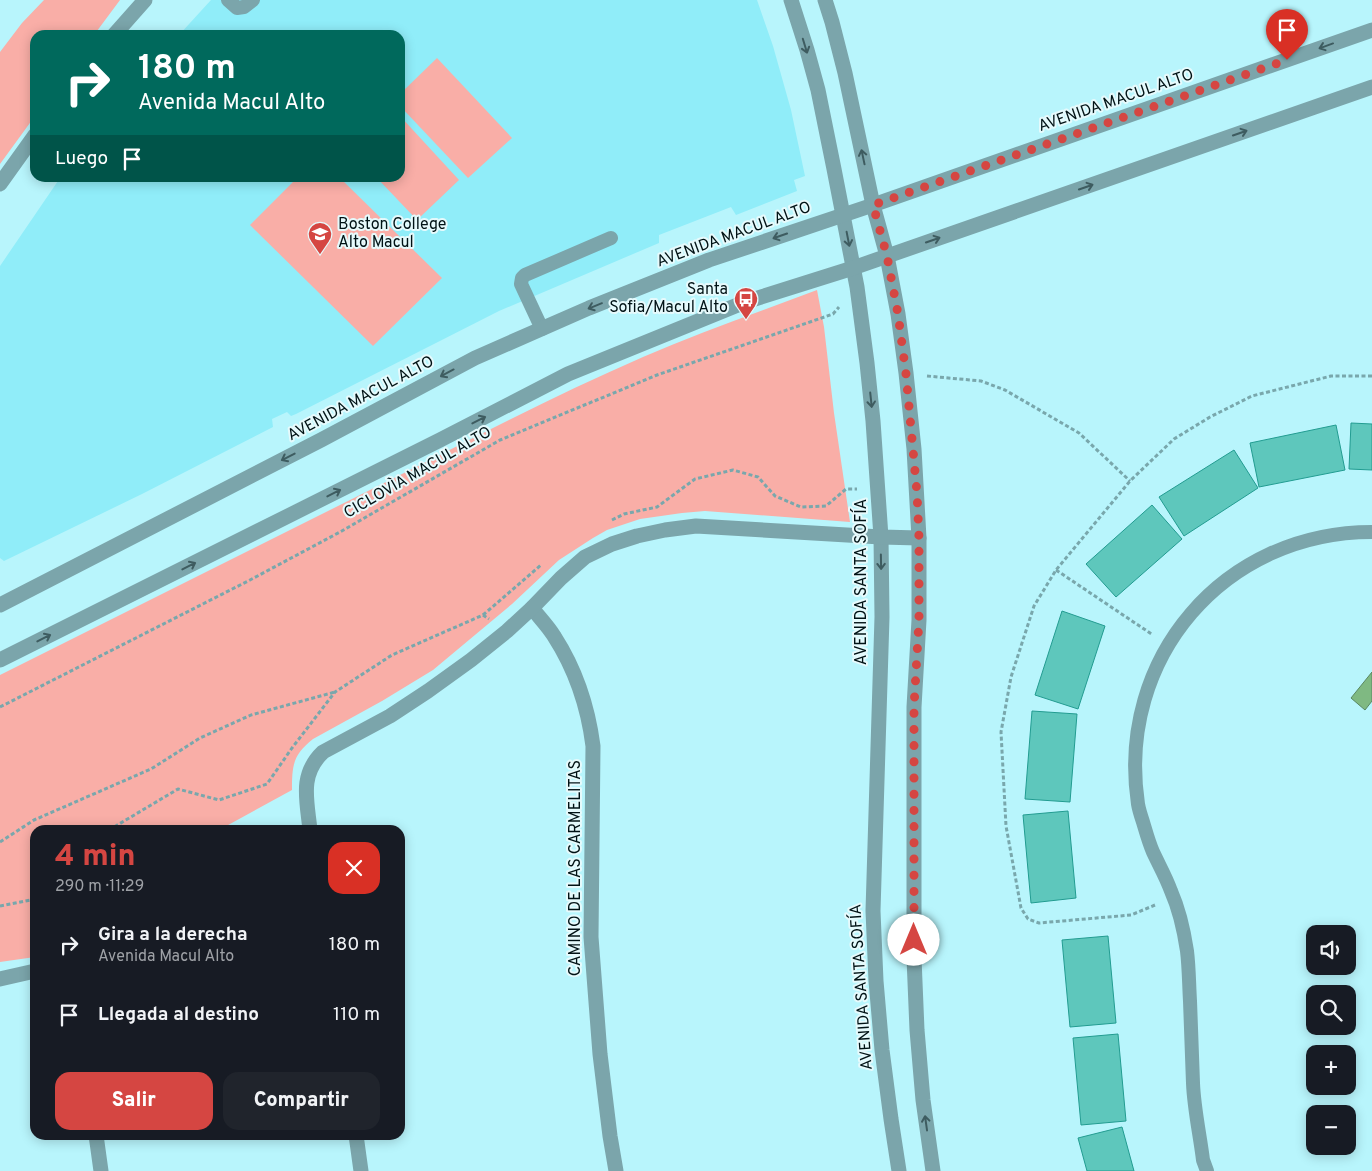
<!DOCTYPE html>
<html lang="es">
<meta charset="utf-8">
<style>
:root{--surface:#171b24;--page:#20242c;--text:#f1f3f6;--muted:#9ea1a6;--accent:#d54642}
body{margin:0;font-family:Overpass,sans-serif;background:var(--page);color:var(--text);height:100vh;display:flex;flex-direction:column;font-size:19px;white-space:nowrap}
*{box-sizing:border-box;margin:0}
p{font-size:16px;color:var(--muted)}
.icon{flex:none;width:28px;height:28px;fill:none;stroke:currentColor;stroke-width:2;stroke-linecap:round;stroke-linejoin:round}
.map{position:relative;flex:1;overflow:hidden}
.sheet{position:absolute;left:30px;top:825px;width:375px;height:315px;display:flex;flex-direction:column;background:var(--surface);border-radius:15px;box-shadow:0 2px 12px #0003}
.sheet>*{flex:none}
.guide{position:absolute;left:30px;top:30px;width:375px;height:152px;border-radius:15px;box-shadow:0 2px 12px #0003;background:#00695c;color:#fff;overflow:hidden}
.controls{position:absolute;left:1306px;top:925px;display:grid;gap:10px}
.controls a{display:grid;place-items:center;width:50px;height:50px;border-radius:10px;background:var(--surface);box-shadow:0 2px 12px #0003;font-size:25px}
.pin{position:absolute;display:grid;place-items:center;width:42px;height:42px;color:#fff;margin:-51px -21px;border-radius:50% 50% 50% 0;rotate:-45deg;box-shadow:0 0 5px #0007}
.pin .icon{rotate:45deg}
.me{position:absolute;width:55px;margin:-28px;rotate:0deg;stroke-linejoin:round;filter:drop-shadow(0 0 4px #0008)}
.turn{display:flex;align-items:center;gap:18px;height:105px;padding:0 25px;font-size:22px}
.turn .icon{width:65px;height:65px;stroke-width:2.5}
.turn b{display:block;font-size:35px;line-height:42px}
.then{display:flex;align-items:center;height:48px;padding:0 25px;background:#0003;gap:10px;font-size:19px}
.round{display:grid;place-items:center;flex:none;width:52px;height:52px;border-radius:15px;background:var(--page)}
.headline{display:flex;align-items:center;justify-content:space-between;height:85px;padding:0 25px}
h1{font-size:30px;font-weight:800;line-height:38px;color:var(--accent)}
.cta{display:flex;gap:10px;margin-top:auto;padding:10px 25px}
.cta a{flex:1;height:58px;border-radius:15px;background:var(--accent);color:#fff;font-size:20px;font-weight:800;line-height:58px;text-align:center}
.cta a+a{background:var(--page);color:var(--text)}
ul{padding:0;list-style:none}
li{display:flex;align-items:center;gap:15px;height:70px;padding:0 25px}
li div{flex:1}
li b{display:block;font-size:19px}
li em{font-style:normal}
.map>svg:first-child{display:block}
</style>
<div class="map">
<svg width="1372" height="1171" viewBox="0 0 1372 1171">
<rect width="100%" height="100%" fill="#b8f5fc"/>
<polygon fill="#90edf9" points="211,0 757,0 773,46 791,110 805,176 794,180 797,191 736,215 731,207 659,235 659,243 499,311 296,414 291,416 287,412 272,419 273,427 142,494 4,561 0,558 0,266 60,178 400,178 400,35 179,35"/>
<g fill="#f9aea7">
<polygon points="44,0 120,0 94,35 35,35 35,116 0,164 0,52 22,23"/>
<polygon points="437,58 512,138 468,178 400,106 400,94"/>
<polygon points="400,116 459,180 417,220 377,178 400,178"/>
<polygon points="297,178 340,178 442,278 373,346 250,225"/>
<path d="M817 290 824 327 834 413 850 522 705 511 682 513 640 519 607 530 593 538 559 560 512 604 433 670 382 701 313 739C293 755 292 765 292 790L219 830H35V957L0 962V675C126 612 252 549 378 486 466 442 553 396 643 357 700 332 759 312 817 290Z"/>
</g>
<polygon fill="#7fb982" stroke="#598761" points="1372,672 1372,701 1365,710 1351,698"/>
<g fill="#5ec7bc" stroke="#229c91">
<polygon points="1351,423 1372,424 1372,470 1349,469"/>
<polygon points="1336,425 1345,470 1259,487 1250,443"/>
<polygon points="1234,450 1258,488 1184,536 1159,497"/>
<polygon points="1152,505 1182,539 1116,597 1086,564"/>
<polygon points="1062,611 1105,626 1078,709 1035,695"/>
<polygon points="1032,711 1077,714 1070,802 1025,799"/>
<polygon points="1068,811 1076,898 1031,903 1023,815"/>
<polygon points="1108,936 1116,1023 1070,1027 1062,940"/>
<polygon points="1118,1034 1126,1121 1081,1125 1073,1038"/>
<polygon points="1122,1127 1134,1171 1087,1171 1078,1138"/>
</g>
<g fill="none" stroke-linecap="round" stroke-linejoin="round">
<g stroke="#79a7ac" stroke-width="3" stroke-dasharray="4 2.5" stroke-linecap="butt">
<polyline points="927,376 981,381 1005,390 1079,433 1130,481"/>
<polyline points="612,520 624,514 657,507 695,479 733,470 758,477 775,496 801,507 826,506 846,489 857,489"/>
<polyline points="1056,570 1153,635"/>
<polyline points="483,615 541,565"/>
<polyline points="0,707 250,580 340,532 500,440 657,375 833,314 839,307"/>
<polyline points="109,830 178,789 219,800 267,784 292,748 335,692 392,655 483,615 489,619"/>
<polyline points="0,842 34,820 151,769 200,738 251,715 335,692"/>
<polyline points="1155,905 1131,915 1039,923 1028,919 1021,908 1006,826 1001,732 1011,677 1034,606 1056,570 1130,481 1174,439 1210,417 1252,396 1331,376 1372,376"/>
<polyline points="0,906 31,900 35,898"/>
</g>
<g stroke="#7ba5ab" stroke-width="14">
<polyline points="228,0 237,8 244,7 253,0"/>
<polyline points="542,329 521,284 522,278 525,275 611,238"/>
<path d="M1207 1171 1203 1160C1200 1135 1194 1109 1193 1083 1192 1056 1191 1029 1190 1001 1189 985 1189 967 1187 951 1184 931 1179 909 1171 891 1166 877 1159 865 1153 852 1149 843 1146 832 1143 822 1141 816 1139 810 1138 804 1116 658 1224 532 1372 532"/>
</g>
<g stroke="#7ba5ab" stroke-width="15">
<polyline points="791,0 807,50 818,90 834,169 857,287 867,363 873,421 881,537 882,617 873,911 876,981 882,1050 891,1119 899,1171"/>
<polyline points="825,0 832,22 845,73 873,205 887,256 898,314 906,373 914,449 919,538 919,620 914,707 914,958 917,1030 923,1100 933,1171"/>
<polyline points="114,35 145,0"/>
<polyline points="0,184 35,135"/>
<path d="M532 608C539 617 548 626 554 636 576 670 588 707 593 746L591 937 600 1054 610 1136 616 1171"/>
<path d="M310 830C307 800 299 775 323 752L390 716 428 691 471 660 507 631 532 608 561 578 585 557 612 544 637 536 665 530 696 526 881 537 919 538"/>
<polyline points="0,979 35,971"/>
<polyline points="96,1135 101,1171"/>
<polyline points="356,1135 361,1171"/>
</g>
<g stroke="#7ba5ab" stroke-width="15">
<polyline points="0,605 321,440 475,358 589,308 709,260 873,205 1372,30"/>
<polyline points="0,660 440,440 568,374 745,302 853,268 1372,87"/>
</g>
</g>
<defs><path id="oneway-shaft" d="M-6 0H5M1.5-3L5.5 0L1.5 3" fill="none" stroke-width="1.6" stroke-linecap="round" stroke-linejoin="round" transform="scale(1.25)"/></defs>
<g stroke="#3e5c60">
<use href="#oneway-shaft" transform="translate(805 46) rotate(73)"/>
<use href="#oneway-shaft" transform="translate(1326 46) rotate(160)"/>
<use href="#oneway-shaft" transform="translate(1240 133) rotate(-19)"/>
<use href="#oneway-shaft" transform="translate(863 157) rotate(-102)"/>
<use href="#oneway-shaft" transform="translate(1086 187) rotate(-19)"/>
<use href="#oneway-shaft" transform="translate(780 236) rotate(161)"/>
<use href="#oneway-shaft" transform="translate(848 239) rotate(79)"/>
<use href="#oneway-shaft" transform="translate(933 240) rotate(-19)"/>
<use href="#oneway-shaft" transform="translate(595 306) rotate(158)"/>
<use href="#oneway-shaft" transform="translate(447 373) rotate(152)"/>
<use href="#oneway-shaft" transform="translate(871 400) rotate(84)"/>
<use href="#oneway-shaft" transform="translate(479 420) rotate(-27)"/>
<use href="#oneway-shaft" transform="translate(288 457) rotate(153)"/>
<use href="#oneway-shaft" transform="translate(334 493) rotate(-27)"/>
<use href="#oneway-shaft" transform="translate(881 562) rotate(89)"/>
<use href="#oneway-shaft" transform="translate(189 566) rotate(-27)"/>
<use href="#oneway-shaft" transform="translate(44 638) rotate(-27)"/>
<use href="#oneway-shaft" transform="translate(926 1123) rotate(-98)"/>
</g>
<g fill="none" stroke-linecap="round" stroke-linejoin="round">
<polyline stroke="#d54642" stroke-width="9" stroke-dasharray="0 16.2" points="914,940 914,707 919,620 919,538 917,493 906,374 898,314 887,256 873,205 1287,60"/>
</g>
<defs>
<g id="school-pin" transform="scale(1.25)"><path d="M0 17L-7.5 6A9.5 9.5 0 1 1 7.5 6Z" fill="#d54642" stroke="#e6fafc"/><path d="M0-5L7-2L0 1L-7-2ZM-4 1L0 2.5L4 1V4Q0 6-4 4Z" fill="#fff"/></g>
<g id="bus-pin" transform="scale(1.25)"><path d="M0 17L-7.5 6A9.5 9.5 0 1 1 7.5 6Z" fill="#d54642" stroke="#e6fafc"/><path d="M-5-6H5V4H4V6H2V4H-2V6H-4V4H-5ZM-3.5-4V0h7V-4ZM-3.5 1.2v1.5H-2V1.2ZM2 1.2v1.5H3.5V1.2Z" fill="#fff"/></g>
</defs>
<g fill-rule="evenodd">
<use href="#school-pin" x="320" y="234"/>
<use href="#bus-pin" x="746" y="299"/>
</g>
<g text-anchor="middle" dominant-baseline="central" stroke-width="4" stroke-linejoin="round" paint-order="stroke">
<g font-size="16" fill="#001215" stroke="#e6fafc">
<text transform="translate(1116 101) rotate(-19)">AVENIDA MACUL ALTO</text>
<text transform="translate(734 235) rotate(-20)">AVENIDA MACUL ALTO</text>
<text transform="translate(361 399) rotate(-28)">AVENIDA MACUL ALTO</text>
<text transform="translate(418 473) rotate(-30)">CICLOVÌA MACUL ALTO</text>
<text transform="translate(862 582) rotate(-90)">AVENIDA SANTA SOFÍA</text>
<text transform="translate(576 868) rotate(-90)">CAMINO DE LAS CARMELITAS</text>
<text transform="translate(862 987) rotate(-94)">AVENIDA SANTA SOFÍA</text>
</g>
<g font-size="16" fill="#001215" stroke="#e6fafc" text-anchor="start">
<text x="338" y="225">Boston College<tspan x="338" dy="18">Alto Macul</tspan></text>
<text x="728" y="290" text-anchor="end">Santa<tspan x="728" dy="18">Sofia/Macul Alto</tspan></text>
</g>
</g>
</svg>
<div class="controls">
<a><svg class="icon" aria-label="sound" viewBox="0 0 24 24"><path d="M4 9h4l5-4v14l-5-4H4zM17 9q2 3 0 6"/></svg></a>
<a><svg class="icon" aria-label="search" viewBox="0 0 24 24"><circle cx="10" cy="10" r="6"/><path d="M15 15l6 6"/></svg></a>
<a>+</a>
<a>−</a>
</div>
<div class="pin" style="left:1287px;top:60px;background:#d93025"><svg class="icon" aria-label="arrive" viewBox="0 0 24 24"><path d="M6 21V4h12l-3 4 3 4H6"/></svg></div>
<svg class="me" style="left:914px;top:940px" viewBox="-20 -20 40 40"><circle r="19" fill="#fff"/><path d="M0-13L10 11 0 6-10 11z" fill="#d54642"/></svg>
<div class="guide">
<div class="turn"><svg class="icon" aria-label="right" viewBox="0 0 24 24"><path d="M7 20v-9h11M14 6l5 5-5 5"/></svg><div><b>180 m</b>Avenida Macul Alto</div></div>
<div class="then">Luego<svg class="icon" aria-label="arrive" viewBox="0 0 24 24"><path d="M6 21V4h12l-3 4 3 4H6"/></svg></div>
</div>
<section class="sheet">
<div class="headline"><div><h1>4 min</h1><p>290 m · 11:29</p></div><a class="round" style="background:#d93025;color:#fff"><svg class="icon" aria-label="close" viewBox="0 0 24 24"><path d="M6 6l12 12M18 6L6 18"/></svg></a></div>
<ul>
<li><svg class="icon" aria-label="right" viewBox="0 0 24 24"><path d="M7 20v-9h11M14 6l5 5-5 5"/></svg><div><b>Gira a la derecha</b><p>Avenida Macul Alto</p></div><em>180 m</em></li>
<li><svg class="icon" aria-label="arrive" viewBox="0 0 24 24"><path d="M6 21V4h12l-3 4 3 4H6"/></svg><div><b>Llegada al destino</b></div><em>110 m</em></li>
</ul>
<div class="cta"><a>Salir</a><a>Compartir</a></div>
</section>
</div>
